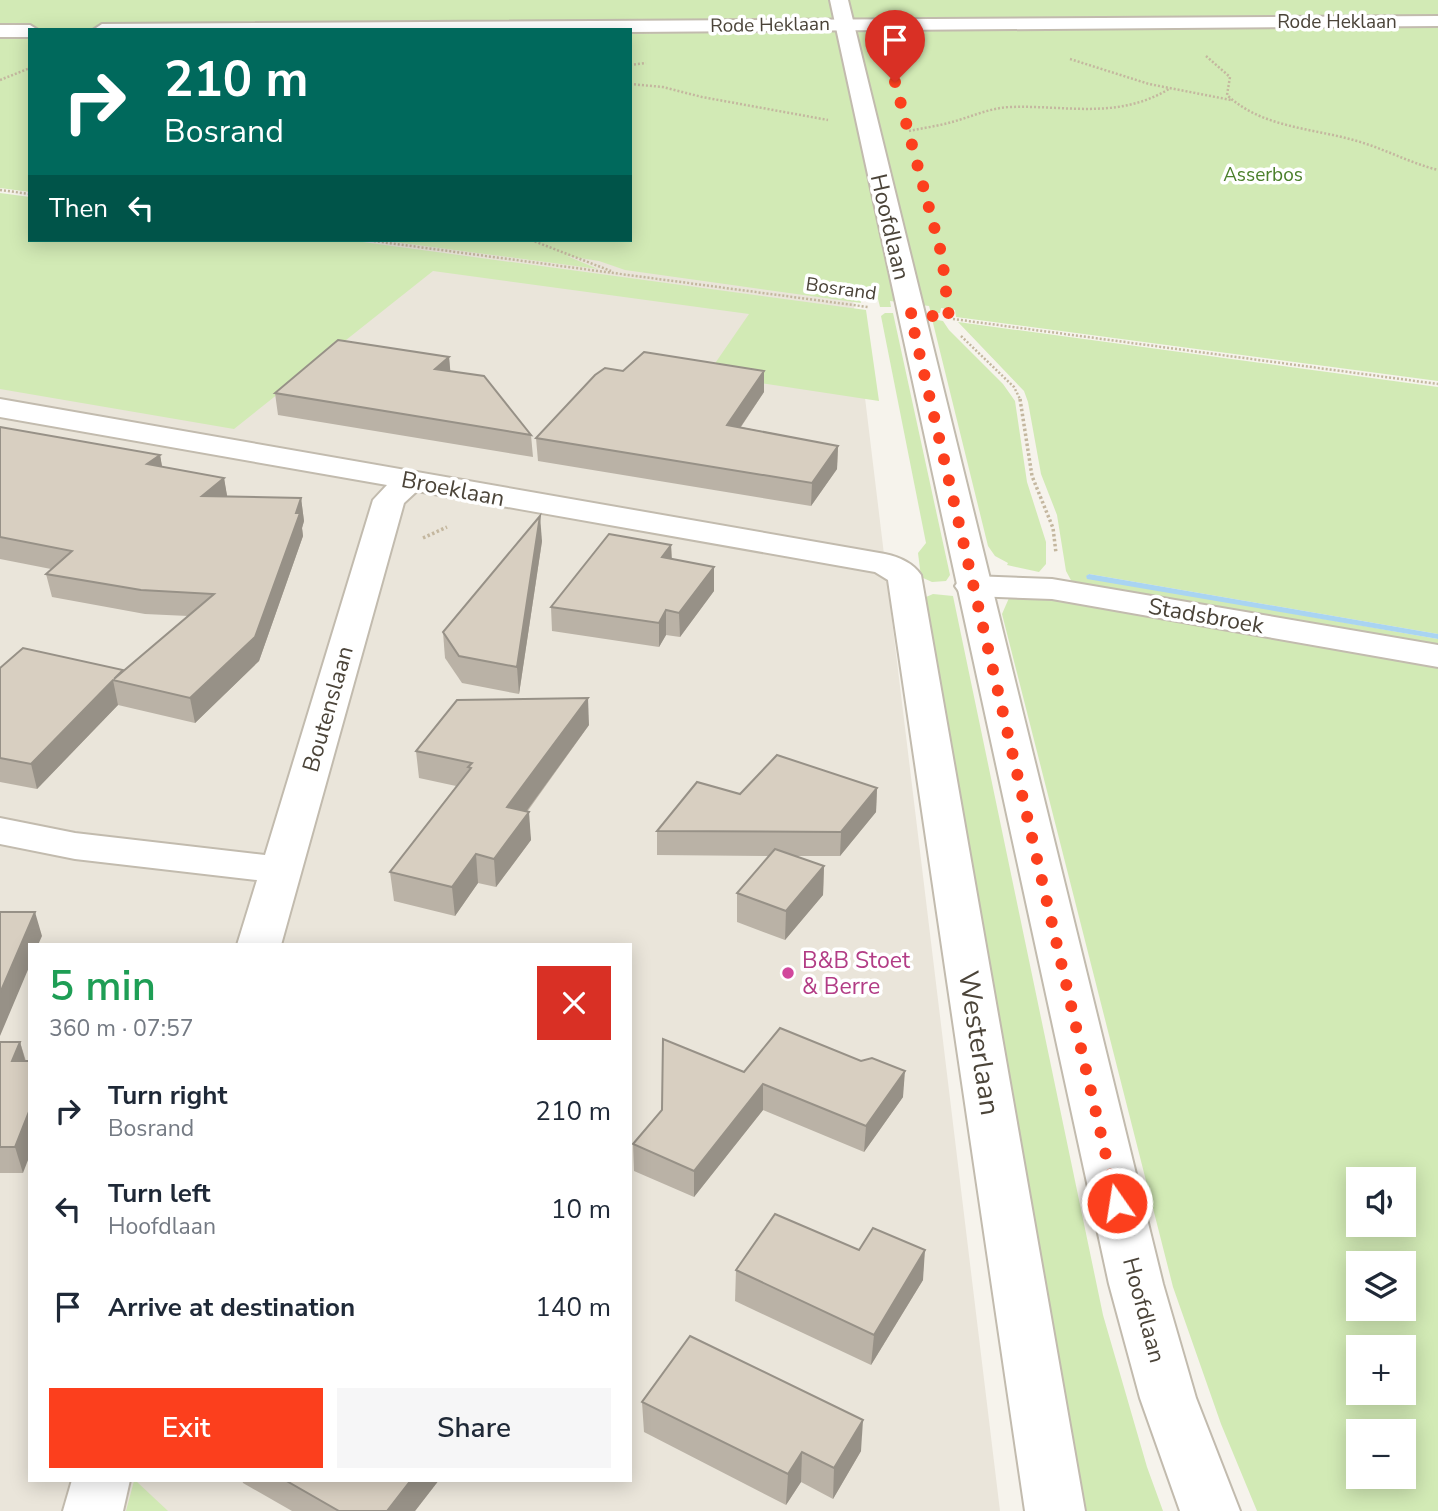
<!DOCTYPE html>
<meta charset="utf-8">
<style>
:root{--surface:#fff;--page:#f6f6f7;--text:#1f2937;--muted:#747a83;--accent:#fc3f1d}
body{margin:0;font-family:"Nunito Sans",sans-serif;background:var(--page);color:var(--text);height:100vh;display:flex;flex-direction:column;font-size:26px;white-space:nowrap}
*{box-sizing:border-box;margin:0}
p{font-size:23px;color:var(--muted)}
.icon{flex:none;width:38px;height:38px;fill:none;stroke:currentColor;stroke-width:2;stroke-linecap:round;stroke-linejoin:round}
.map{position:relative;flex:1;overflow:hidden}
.drawer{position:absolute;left:28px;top:943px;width:604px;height:539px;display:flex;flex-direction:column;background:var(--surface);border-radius:0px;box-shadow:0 4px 18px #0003}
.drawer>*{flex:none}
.hud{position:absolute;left:28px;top:28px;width:604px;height:214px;border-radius:0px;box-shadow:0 4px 18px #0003;background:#00695c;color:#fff;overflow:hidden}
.fabs{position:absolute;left:1346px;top:1167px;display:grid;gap:14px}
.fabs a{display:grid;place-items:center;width:70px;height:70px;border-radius:0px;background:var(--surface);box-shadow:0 4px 18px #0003;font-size:35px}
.pin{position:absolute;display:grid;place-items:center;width:60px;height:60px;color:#fff;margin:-72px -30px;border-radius:50% 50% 50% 0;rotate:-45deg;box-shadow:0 0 7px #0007}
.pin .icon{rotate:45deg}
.me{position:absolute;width:77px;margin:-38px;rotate:347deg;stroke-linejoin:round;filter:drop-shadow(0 0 5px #0008)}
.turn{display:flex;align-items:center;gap:24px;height:147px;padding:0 21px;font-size:32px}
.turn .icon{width:91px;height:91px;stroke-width:2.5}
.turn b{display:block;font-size:49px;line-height:60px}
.then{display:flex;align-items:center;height:66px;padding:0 21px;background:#0003;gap:14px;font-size:26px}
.round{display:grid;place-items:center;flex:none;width:74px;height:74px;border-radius:0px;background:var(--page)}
.head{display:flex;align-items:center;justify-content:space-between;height:119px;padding:0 21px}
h1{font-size:42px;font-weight:600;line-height:52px;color:#1e9e55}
.action{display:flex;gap:14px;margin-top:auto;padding:14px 21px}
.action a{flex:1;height:80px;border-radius:0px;background:var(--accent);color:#fff;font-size:28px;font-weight:600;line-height:80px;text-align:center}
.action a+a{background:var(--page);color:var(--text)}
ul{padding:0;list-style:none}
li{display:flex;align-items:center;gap:21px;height:98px;padding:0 21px}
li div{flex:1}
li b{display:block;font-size:26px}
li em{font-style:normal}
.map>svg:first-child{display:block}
</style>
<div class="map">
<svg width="1438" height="1511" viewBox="0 0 1438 1511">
<rect width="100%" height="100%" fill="#f6f3ec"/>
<path fill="#eae5da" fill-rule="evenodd" d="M333 240H568L850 274 1000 1511H0V346ZM30 945H630V1480H30Z"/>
<g fill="#d2eab5" fill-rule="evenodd">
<polygon points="0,0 1438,0 1438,381 956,317 955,310 941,308 940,313 931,313 929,306 890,301 891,307 880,307 878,299 860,297 861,303 625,270 599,261 567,256 598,269 379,240 630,240 630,30 30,30 30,192 0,188"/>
<polygon points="0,193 30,197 30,240 348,240 866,310 879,401 707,375 749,314 433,271 234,429 0,389"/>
<polygon points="885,313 893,313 950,575 946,581 932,582 921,577 918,553 926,543 881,316"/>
<polygon points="932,319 943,321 949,330 1003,384 1015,401 1027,482 1046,542 1046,564 1039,572 1007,565 1008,563 995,556 988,546"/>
<polygon points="958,322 1438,387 1438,634 1089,574 1086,577 1438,639 1438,650 1073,584 1066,571 1057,515 1041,474 1028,402 1024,391"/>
<polygon points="933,594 953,596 1103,1315 1147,1467 1163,1511 1080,1511 926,601 926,597"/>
<path d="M1033 594 1438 663V1511H1257L1221 1424 1173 1287 1002 614 1009 598ZM1358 1180H1404V1225H1358ZM1358 1264H1404V1309H1358ZM1358 1348H1404V1393H1358ZM1358 1432H1404V1477H1358Z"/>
<polygon points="134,1481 136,1481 168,1511 126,1511"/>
</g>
<polygon fill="#a9d4f2" points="1089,574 1438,634 1438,639 1087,579 1086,576"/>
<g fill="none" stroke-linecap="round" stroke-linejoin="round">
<g stroke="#c2bbae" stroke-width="4">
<g id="minor">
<polygon points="1438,16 1438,26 630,32 630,30 93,30 102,24"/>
<polygon points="0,25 30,25 38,30 30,30 30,37 0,37"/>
<path d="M0 399 885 554C899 557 913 563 921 575L1085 1511H1025L888 580 875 572 417 491 404 503 281 945H237L257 880 75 859 0 844V818L75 833 265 855 373 500 387 485 0 417Z"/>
<polygon points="972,576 1052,579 1438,645 1438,667 1052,599 972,596 960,593 955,586 960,579"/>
<polygon points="72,1480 130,1480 123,1511 63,1511"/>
</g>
</g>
<g stroke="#c2bbae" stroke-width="4">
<polygon id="tertiary" points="830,0 848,0 1163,1284 1196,1398 1240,1511 1180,1511 1140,1398 1109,1284"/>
</g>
<g stroke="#c4b79f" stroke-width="2.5" stroke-dasharray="2 2" stroke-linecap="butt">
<path d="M1206 56 1230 77 1227 95C1262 128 1313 128 1357 141 1385 149 1410 163 1438 170"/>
<polyline points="1070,59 1149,84 1231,100"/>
<polyline points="630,65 646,63"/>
<polyline points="0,80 30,68"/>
<polyline points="630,84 663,87 702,97 828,120"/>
<path d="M909 131C923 128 938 126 952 122 971 117 989 108 1010 107 1067 105 1117 120 1169 89"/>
<polyline points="0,190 30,194"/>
<polyline points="366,240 868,307"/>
<polyline points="531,240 611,271"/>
<polyline points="953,319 1438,384"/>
<polyline points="961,336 1014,387 1021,401"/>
</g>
<g stroke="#c4b79f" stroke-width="3.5" stroke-dasharray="2.5 2.5" stroke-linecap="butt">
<polyline points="1020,399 1032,476 1053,528 1056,553"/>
<polyline points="423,538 447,527"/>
</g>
<use href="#minor" fill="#fff" fill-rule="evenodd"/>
<use href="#tertiary" fill="#fff" fill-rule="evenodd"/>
</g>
<g fill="#bab2a6">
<polygon points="449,357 450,371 531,435 533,457 278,415 275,393"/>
<polygon points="764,392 741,427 838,446 837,469 811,506 538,461 536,438"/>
<polygon points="0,427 160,455 162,467 224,478 227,497 301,498 304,521 302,528 303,536 259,661 195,723 118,705 37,789 0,782 0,668 123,670 123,671 188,616 145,614 52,597 46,574 51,569 0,559"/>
<polygon points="542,541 519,694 462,683 445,658 443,632"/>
<polygon points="671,545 672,559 714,567 714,591 680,637 666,635 659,647 552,631 551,607"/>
<polygon points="589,725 527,812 531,840 496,887 478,883 455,916 394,901 390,872 456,786 419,778 416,751"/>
<polygon points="877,788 876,812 840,856 794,856 824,866 823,895 785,940 737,922 737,893 770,856 657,855 657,831 740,794"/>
<polygon points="0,1042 20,1042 26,1061 23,1173 0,1173"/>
<polygon points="744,1072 903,1097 864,1152 763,1110 694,1197 634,1171 633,1144"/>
<polygon points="736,1270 923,1280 871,1365 735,1301"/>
<polygon points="642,1402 861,1451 833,1499 801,1482 786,1505 644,1432"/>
<polygon points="242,1480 439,1480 415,1511 292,1511 243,1483"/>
</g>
<g fill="#979187">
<polygon points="449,357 451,378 435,369"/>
<polygon points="764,371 764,392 727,447 727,425"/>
<polygon points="838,446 837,469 811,506 812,483"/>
<polygon points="160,455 164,477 147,464"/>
<polygon points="224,478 228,501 202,496"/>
<polygon points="301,498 304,521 302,528 303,536 259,661 195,723 190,698"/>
<polygon points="540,516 542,541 519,694 517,667"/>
<polygon points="671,545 672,569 662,557"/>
<polygon points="714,567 714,591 680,637 679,613"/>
<polygon points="666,610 666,635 659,647 659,623"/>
<polygon points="113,680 118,705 37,789 31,764"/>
<polygon points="588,698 589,725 509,835 507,807"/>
<polygon points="877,788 876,812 840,856 841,832"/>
<polygon points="529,812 531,840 496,887 494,859"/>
<polygon points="476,854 478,883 455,916 452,887"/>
<polygon points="824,866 823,895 785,940 786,911"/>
<polygon points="35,912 42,936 38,945 30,945 30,965 0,1036 0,993"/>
<polygon points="20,1042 27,1067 12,1061"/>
<polygon points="905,1071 903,1097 864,1152 866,1126"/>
<polygon points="763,1084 763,1110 694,1197 694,1171"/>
<polygon points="30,1109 30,1155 23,1173 15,1147"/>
<polygon points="925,1250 923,1280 871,1365 874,1335"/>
<polygon points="863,1420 861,1451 833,1499 834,1468"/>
<polygon points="802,1452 801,1482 786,1505 788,1474"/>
<polygon points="411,1480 439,1480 415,1511 387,1511"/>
</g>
<g fill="#d8cfc1" stroke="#979187" stroke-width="2">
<polygon points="338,340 449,357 435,369 484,376 531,435 275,393"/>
<polygon points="644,352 764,371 727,425 838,446 812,483 536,438 595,375 605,368 623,371"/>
<polygon points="0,427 160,455 147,464 224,478 202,496 301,498 296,513 300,513 255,637 190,698 113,680 31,764 0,758 0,668 23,648 123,670 114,679 214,594 141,590 46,574 72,551 0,537"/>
<polygon points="540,516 517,667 459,656 443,632"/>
<polygon points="609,534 671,545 662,557 714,567 679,613 666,610 659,623 551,607"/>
<polygon points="588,698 507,807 529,812 494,859 476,854 452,887 390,872 471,768 468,767 472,763 416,751 457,700"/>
<polygon points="777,755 877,788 841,832 657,831 697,782 740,794"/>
<polygon points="775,849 824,866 786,911 737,893"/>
<polygon points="0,912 35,912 0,993"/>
<polygon points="780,1028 861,1061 872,1058 905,1071 866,1126 763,1084 694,1171 633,1144 662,1110 663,1039 744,1072"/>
<polygon points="0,1042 20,1042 12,1061 30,1061 30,1109 15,1147 0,1147"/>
<polygon points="775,1214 859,1250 873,1228 925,1250 874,1335 736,1270"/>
<polygon points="690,1336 863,1420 834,1468 802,1452 788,1474 642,1402"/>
<polygon points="285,1480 411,1480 387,1511 339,1511"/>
</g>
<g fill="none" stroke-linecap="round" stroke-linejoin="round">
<polyline stroke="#fc3f1d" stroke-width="12" stroke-dasharray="0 21.6" points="895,82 942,256 949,318 910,313 1117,1203"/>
</g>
<circle fill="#d1479c" stroke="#fff" stroke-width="2.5" cx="788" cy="973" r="7"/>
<g text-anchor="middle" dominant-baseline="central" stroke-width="7" stroke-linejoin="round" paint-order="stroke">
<g font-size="19" fill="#4b4439" stroke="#fff">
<text x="1337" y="22">Rode Heklaan</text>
<text transform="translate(770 25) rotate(-1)">Rode Heklaan</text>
<text transform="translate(841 289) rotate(8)">Bosrand</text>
</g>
<g font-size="19" fill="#4a7f2a" stroke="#fff">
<text x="1263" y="175">Asserbos</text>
</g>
<g font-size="23" fill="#4b4439" stroke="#fff">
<text transform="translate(890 227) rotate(77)">Hoofdlaan</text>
<text transform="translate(453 489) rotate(11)">Broeklaan</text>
<text transform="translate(1206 616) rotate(10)">Stadsbroek</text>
<text transform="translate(328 709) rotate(-74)">Boutenslaan</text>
<text transform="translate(1144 1310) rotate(75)">Hoofdlaan</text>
</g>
<g font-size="23" fill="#b23c85" stroke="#fff" text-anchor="start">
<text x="802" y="960">B&amp;B Stoet<tspan x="802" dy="26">&amp; Berre</tspan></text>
</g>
<g font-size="28" fill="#4b4439" stroke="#fff">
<text transform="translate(979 1043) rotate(81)">Westerlaan</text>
</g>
</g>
</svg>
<div class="fabs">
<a><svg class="icon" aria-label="sound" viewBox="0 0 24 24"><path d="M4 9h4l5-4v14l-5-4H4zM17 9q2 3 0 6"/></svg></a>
<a><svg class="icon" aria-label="layers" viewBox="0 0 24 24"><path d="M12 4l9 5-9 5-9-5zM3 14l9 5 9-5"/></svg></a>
<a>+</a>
<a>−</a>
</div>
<div class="pin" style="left:895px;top:82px;background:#d93025"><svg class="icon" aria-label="arrive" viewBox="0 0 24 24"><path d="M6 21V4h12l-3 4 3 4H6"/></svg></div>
<svg class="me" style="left:1117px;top:1203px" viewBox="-20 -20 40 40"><circle r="17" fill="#fc3f1d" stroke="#fff" stroke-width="3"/><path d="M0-11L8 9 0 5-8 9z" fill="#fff"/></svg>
<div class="hud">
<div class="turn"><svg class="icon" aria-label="right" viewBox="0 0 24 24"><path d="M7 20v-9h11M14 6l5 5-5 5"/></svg><div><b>210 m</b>Bosrand</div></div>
<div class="then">Then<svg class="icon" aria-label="left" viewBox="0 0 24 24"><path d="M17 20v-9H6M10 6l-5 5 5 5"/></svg></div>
</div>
<section class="drawer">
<div class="head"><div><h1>5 min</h1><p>360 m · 07:57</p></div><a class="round" style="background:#d93025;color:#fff"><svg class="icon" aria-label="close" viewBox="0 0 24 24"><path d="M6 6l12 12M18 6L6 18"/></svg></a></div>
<ul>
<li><svg class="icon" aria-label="right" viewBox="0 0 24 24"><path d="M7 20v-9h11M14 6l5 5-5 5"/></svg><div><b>Turn right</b><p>Bosrand</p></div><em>210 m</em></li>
<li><svg class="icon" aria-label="left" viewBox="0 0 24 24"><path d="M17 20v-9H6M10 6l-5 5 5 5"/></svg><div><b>Turn left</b><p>Hoofdlaan</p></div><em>10 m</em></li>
<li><svg class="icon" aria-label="arrive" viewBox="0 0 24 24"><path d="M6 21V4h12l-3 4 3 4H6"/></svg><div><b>Arrive at destination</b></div><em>140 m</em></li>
</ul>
<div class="action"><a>Exit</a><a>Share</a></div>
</section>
</div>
